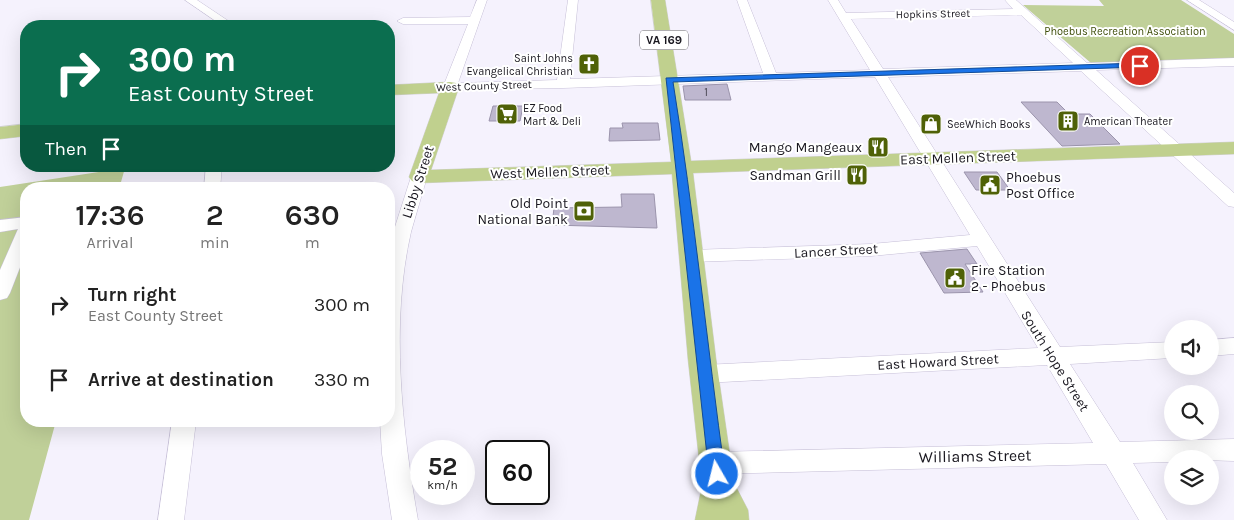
<!DOCTYPE html>
<style>
:root{--surface:#fff;--page:#f6f6f6;--text:#222;--muted:#767676}
body{margin:0;font-family:Karla,sans-serif;background:var(--page);color:var(--text);height:100vh;display:flex;flex-direction:column;font-size:19px;white-space:nowrap}
*{box-sizing:border-box;margin:0}
p{font-size:16px;color:var(--muted)}
.icon{flex:none;width:28px;height:28px;fill:none;stroke:currentColor;stroke-width:2;stroke-linecap:round;stroke-linejoin:round}
.map{position:relative;flex:1;overflow:hidden}
.drawer{position:absolute;left:20px;top:182px;width:375px;height:245px;display:flex;flex-direction:column;background:var(--surface);border-radius:20px;box-shadow:0 5px 20px #0002}
.drawer>*{flex:none}
.guide{position:absolute;left:20px;top:20px;width:375px;height:152px;border-radius:20px;box-shadow:0 5px 20px #0002;background:#0b6e4f;color:#fff;overflow:hidden}
.fabs{position:absolute;left:1164px;top:320px;display:grid;gap:10px}
.fabs a{display:grid;place-items:center;width:55px;height:55px;border-radius:50%;background:var(--surface);box-shadow:0 5px 20px #0002;font-size:25px}
.speed{position:absolute;left:410px;top:440px;display:flex;gap:10px;font-size:25px;font-weight:700;text-align:center}
.speed>*{display:grid;place-content:center;width:65px;height:65px;border-radius:50%;background:var(--surface);box-shadow:0 5px 20px #0002;line-height:1}
.speed small{font-size:12px;font-weight:400}
.speed .limit{border:2px solid #111;border-radius:8px;background:#fff;color:#111}
.pin{position:absolute;display:grid;place-items:center;width:42px;height:42px;color:#fff;margin:-21px;border:2px solid #fff;border-radius:50%;box-shadow:0 1px 5px #0007}
.me{position:absolute;width:55px;margin:-28px;rotate:352deg;stroke-linejoin:round;filter:drop-shadow(0 0 4px #0008)}
.turn{display:flex;align-items:center;gap:18px;height:105px;padding:0 25px;font-size:22px}
.turn .icon{width:65px;height:65px;stroke-width:2.5}
.turn b{display:block;font-size:35px;line-height:42px}
.then{display:flex;align-items:center;height:48px;padding:0 25px;background:#0003;gap:10px;font-size:19px}
.eta{display:flex;justify-content:space-evenly;align-items:center;height:85px;text-align:center}
.eta b{font-size:30px;font-weight:600;line-height:35px}
ul{padding:0;list-style:none}
li{display:flex;align-items:center;gap:15px;height:75px;padding:0 25px}
li div{flex:1}
li b{display:block;font-size:19px}
li em{font-style:normal}
.map>svg:first-child{display:block}
</style>
<div class="map">
<svg width="1234" height="520" viewBox="0 0 1234 520">
<rect width="100%" height="100%" fill="#f5f2fd"/>
<g fill="#c0d099">
<polygon points="1099,0 1181,0 1234,34 1234,59 1091,63 1023,5 1104,6"/>
<polygon points="125,168 119,189 26,189 26,421 56,421 29,520 0,520 0,187"/>
</g>
<g fill="#beb7cf" stroke="#9b94ac">
<polygon points="582,58 596,58 596,71 580,71"/>
<polygon points="727,84 731,100 685,100 683,86"/>
<polygon points="1021,102 1057,102 1069,114 1090,114 1120,144 1062,146"/>
<polygon points="493,106 523,106 520,121 489,121"/>
<polygon points="622,123 658,123 660,140 609,141 610,128 623,128"/>
<polygon points="964,172 997,172 1010,190 976,190"/>
<polygon points="621,194 654,194 657,228 552,225 554,208 622,207"/>
<polygon points="967,249 977,264 965,264 983,292 944,293 920,253"/>
</g>
<g fill="none" stroke-linecap="round" stroke-linejoin="round">
<g stroke="#c6bfd7" stroke-width="1">
<g id="minor">
<polygon points="185,0 197,0 236,26 223,26"/>
<path d="M477 0H487L458 83 557 80 568 0H578L570 79 763 73 737 0H747L776 73 870 70 828 0H838L846 13 1013 9 1005 0H1016L1087 63 1234 58V66L1096 70 1234 193V207L1228 206 1081 71 888 77 1060 347 1172 342V358L1070 364 1120 442 1234 439V461L1172 459V462L1133 463 1167 520H1139L1106 464 715 474 706 471 703 463 706 455 715 452 1093 443 1047 365 704 383 696 380 693 374 696 368 704 365 1038 348 977 246 871 256 691 262 684 260 682 256 684 252 691 250 871 244 970 235 875 77 563 88 445 90 443 87 468 24H403L397 21 403 18 470 17ZM1021 15 1073 63 883 69 851 19Z"/>
<polygon points="1187,0 1199,0 1234,22 1234,30"/>
<polygon points="206,166 222,166 220,189 204,189"/>
<path d="M419 172 425 174 427 177C422 195 416 214 411 232 390 324 402 428 418 520H392L382 454 380 421H389V258L393 233 411 177 413 174Z"/>
<polygon points="26,217 26,252 10,293 7,298 0,300 0,270 18,229 0,232 0,220"/>
<polygon points="1234,338 1234,354 1210,356 1210,340"/>
<polygon points="172,421 196,421 184,520 158,520"/>
</g>
</g>
<g stroke="#d1d1d2" stroke-width="1">
<g id="major">
<polygon points="651,0 665,0 691,161 1234,142 1234,154 693,173 716,359 734,483 748,510 749,520 695,520 702,486 688,359 672,174 419,183 412,181 409,177 439,93 389,95 389,85 450,82 456,83 459,87 431,170 671,162"/>
<polygon points="26,124 26,136 0,139 0,127"/>
</g>
</g>
<use href="#minor" fill="#fff" fill-rule="evenodd"/>
<use href="#major" fill="#c0d08e" fill-rule="evenodd"/>
</g>
<path fill="#1a73e8" stroke="#114b97" d="M1140 63 1143 64V67L673 82C694 212 707 344 725 474L722 479 717 481 711 479 709 474 666 78Z"/>
<defs>
<g id="church-square" transform="scale(1.125)"><rect x="-9" y="-9" width="18" height="18" rx="4" fill="#4f6107" stroke="#fff"/><path d="M-1.2-6h2.4v3.5h3.3v2.4h-3.3V6h-2.4V-.1h-3.3v-2.4h3.3Z" fill="#fff"/></g>
<g id="supermarket-square" transform="scale(1.125)"><rect x="-9" y="-9" width="18" height="18" rx="4" fill="#4f6107" stroke="#fff"/><path d="M-6-5.5h2.5l.6 2H6L4.5 2H-2.5L-4.4-4H-6ZM-1.5 3.2a1.3 1.3 0 1 0 .1 0ZM3 3.2a1.3 1.3 0 1 0 .1 0Z" fill="#fff"/></g>
<g id="building-square" transform="scale(1.125)"><rect x="-9" y="-9" width="18" height="18" rx="4" fill="#4f6107" stroke="#fff"/><path d="M-4-6H4V6H1V3H-1V6H-4ZM-2.5-4.3h1.7v1.8h-1.7ZM.8-4.3h1.7v1.8H.8ZM-2.5-1h1.7V.8h-1.7ZM.8-1h1.7V.8H.8Z" fill="#fff"/></g>
<g id="shop-square" transform="scale(1.125)"><rect x="-9" y="-9" width="18" height="18" rx="4" fill="#4f6107" stroke="#fff"/><path d="M-5-2.5h2.3a2.7 3.5 0 0 1 5.4 0H5L5.5 6h-11ZM-1.5-2.5h3a1.5 2.3 0 0 0-3 0Z" fill="#fff"/></g>
<g id="restaurant-square" transform="scale(1.125)"><rect x="-9" y="-9" width="18" height="18" rx="4" fill="#4f6107" stroke="#fff"/><path d="M-5-6h1v4h1v-4h1v4h1v-4h1v5L-1.5 .5V6h-2V.5L-5-1ZM5-6V6H3V1.5H1.5Q1.5-4 5-6Z" fill="#fff"/></g>
<g id="civic-square" transform="scale(1.125)"><rect x="-9" y="-9" width="18" height="18" rx="4" fill="#4f6107" stroke="#fff"/><path d="M-.6-6.5H3V-4.5H.6V-3L4-1V1h2V6H-6V1h2V-1L-.6-3ZM-1.2 2.5V6h2.4V2.5Z" fill="#fff"/></g>
<g id="bank-square" transform="scale(1.125)"><rect x="-9" y="-9" width="18" height="18" rx="4" fill="#4f6107" stroke="#fff"/><path d="M-6-4H6V4H-6ZM0-2.3a2.3 2.3 0 1 0 0 4.6a2.3 2.3 0 1 0 0-4.6Z" fill="#fff"/></g>
</defs>
<g fill-rule="evenodd">
<use href="#church-square" x="589" y="64"/>
<use href="#supermarket-square" x="507" y="114"/>
<use href="#building-square" x="1068" y="121"/>
<use href="#shop-square" x="931" y="124"/>
<use href="#restaurant-square" x="878" y="147"/>
<use href="#restaurant-square" x="857" y="175"/>
<use href="#civic-square" x="990" y="185"/>
<use href="#bank-square" x="584" y="211"/>
<use href="#civic-square" x="955" y="278"/>
</g>
<g text-anchor="middle" dominant-baseline="central" stroke-width="4" stroke-linejoin="round" paint-order="stroke">
<g font-size="11" fill="#19171f" stroke="#fff">
<text transform="translate(933 14) rotate(-1)">Hopkins Street</text>
<text transform="translate(484 86) rotate(-2)">West County Street</text>
</g>
<g font-size="11" fill="#3e4d09" stroke="#fff">
<text x="1125" y="31">Phoebus Recreation Association</text>
</g>
<g font-size="11" fill="#19171f" stroke="#fff" text-anchor="start">
<text x="573" y="58" text-anchor="end">Saint Johns<tspan x="573" dy="13">Evangelical Christian</tspan></text>
<text x="523" y="108">EZ Food<tspan x="523" dy="13">Mart &amp; Deli</tspan></text>
<text x="1084" y="121">American Theater</text>
<text x="947" y="124">SeeWhich Books</text>
</g>
<g font-size="11" fill="#423f4b">
<text x="706" y="92">1</text>
</g>
<rect fill="#fff" stroke="#5e5d62" stroke-width="1" x="640" y="30.5" width="48" height="19" rx="4"/>
<g font-size="12" font-weight="bold" fill="#19171f">
<text x="664" y="40">VA 169</text>
</g>
<g font-size="14" fill="#19171f" stroke="#fff" text-anchor="end">
<text x="862" y="147">Mango Mangeaux</text>
<text x="841" y="175">Sandman Grill</text>
<text x="1006" y="177" text-anchor="start">Phoebus<tspan x="1006" dy="16">Post Office</tspan></text>
<text x="568" y="203">Old Point<tspan x="568" dy="16">National Bank</tspan></text>
<text x="971" y="270" text-anchor="start">Fire Station<tspan x="971" dy="16">2 - Phoebus</tspan></text>
</g>
<g font-size="14" fill="#19171f" stroke="#fff">
<text transform="translate(958 158) rotate(-2)">East Mellen Street</text>
<text transform="translate(550 172) rotate(-2)">West Mellen Street</text>
<text transform="translate(418 182) rotate(-72)">Libby Street</text>
<text transform="translate(836 251) rotate(-3)">Lancer Street</text>
<text transform="translate(1055 361) rotate(58)">South Hope Street</text>
<text transform="translate(938 362) rotate(-3)">East Howard Street</text>
</g>
<g font-size="16" fill="#19171f" stroke="#fff">
<text transform="translate(975 456) rotate(-1)">Williams Street</text>
</g>
</g>
</svg>
<div class="fabs">
<a><svg class="icon" aria-label="sound" viewBox="0 0 24 24"><path d="M4 9h4l5-4v14l-5-4H4zM17 9q2 3 0 6"/></svg></a>
<a><svg class="icon" aria-label="search" viewBox="0 0 24 24"><circle cx="10" cy="10" r="6"/><path d="M15 15l6 6"/></svg></a>
<a><svg class="icon" aria-label="layers" viewBox="0 0 24 24"><path d="M12 4l9 5-9 5-9-5zM3 14l9 5 9-5"/></svg></a>
</div>
<div class="speed"><div>52<small>km/h</small></div><div class="limit">60</div></div>
<div class="pin" style="left:1140px;top:66px;background:#d93025"><svg class="icon" aria-label="arrive" viewBox="0 0 24 24"><path d="M6 21V4h12l-3 4 3 4H6"/></svg></div>
<svg class="me" style="left:717px;top:474px" viewBox="-20 -20 40 40"><circle r="17" fill="#1a73e8" stroke="#fff" stroke-width="3"/><path d="M0-11L8 9 0 5-8 9z" fill="#fff"/></svg>
<div class="guide">
<div class="turn"><svg class="icon" aria-label="right" viewBox="0 0 24 24"><path d="M7 20v-9h11M14 6l5 5-5 5"/></svg><div><b>300 m</b>East County Street</div></div>
<div class="then">Then<svg class="icon" aria-label="arrive" viewBox="0 0 24 24"><path d="M6 21V4h12l-3 4 3 4H6"/></svg></div>
</div>
<section class="drawer">
<div class="eta">
<div><b>17:36</b><p>Arrival</p></div>
<div><b>2</b><p>min</p></div>
<div><b>630</b><p>m</p></div>
</div>
<ul>
<li><svg class="icon" aria-label="right" viewBox="0 0 24 24"><path d="M7 20v-9h11M14 6l5 5-5 5"/></svg><div><b>Turn right</b><p>East County Street</p></div><em>300 m</em></li>
<li><svg class="icon" aria-label="arrive" viewBox="0 0 24 24"><path d="M6 21V4h12l-3 4 3 4H6"/></svg><div><b>Arrive at destination</b></div><em>330 m</em></li>
</ul>
</section>
</div>
